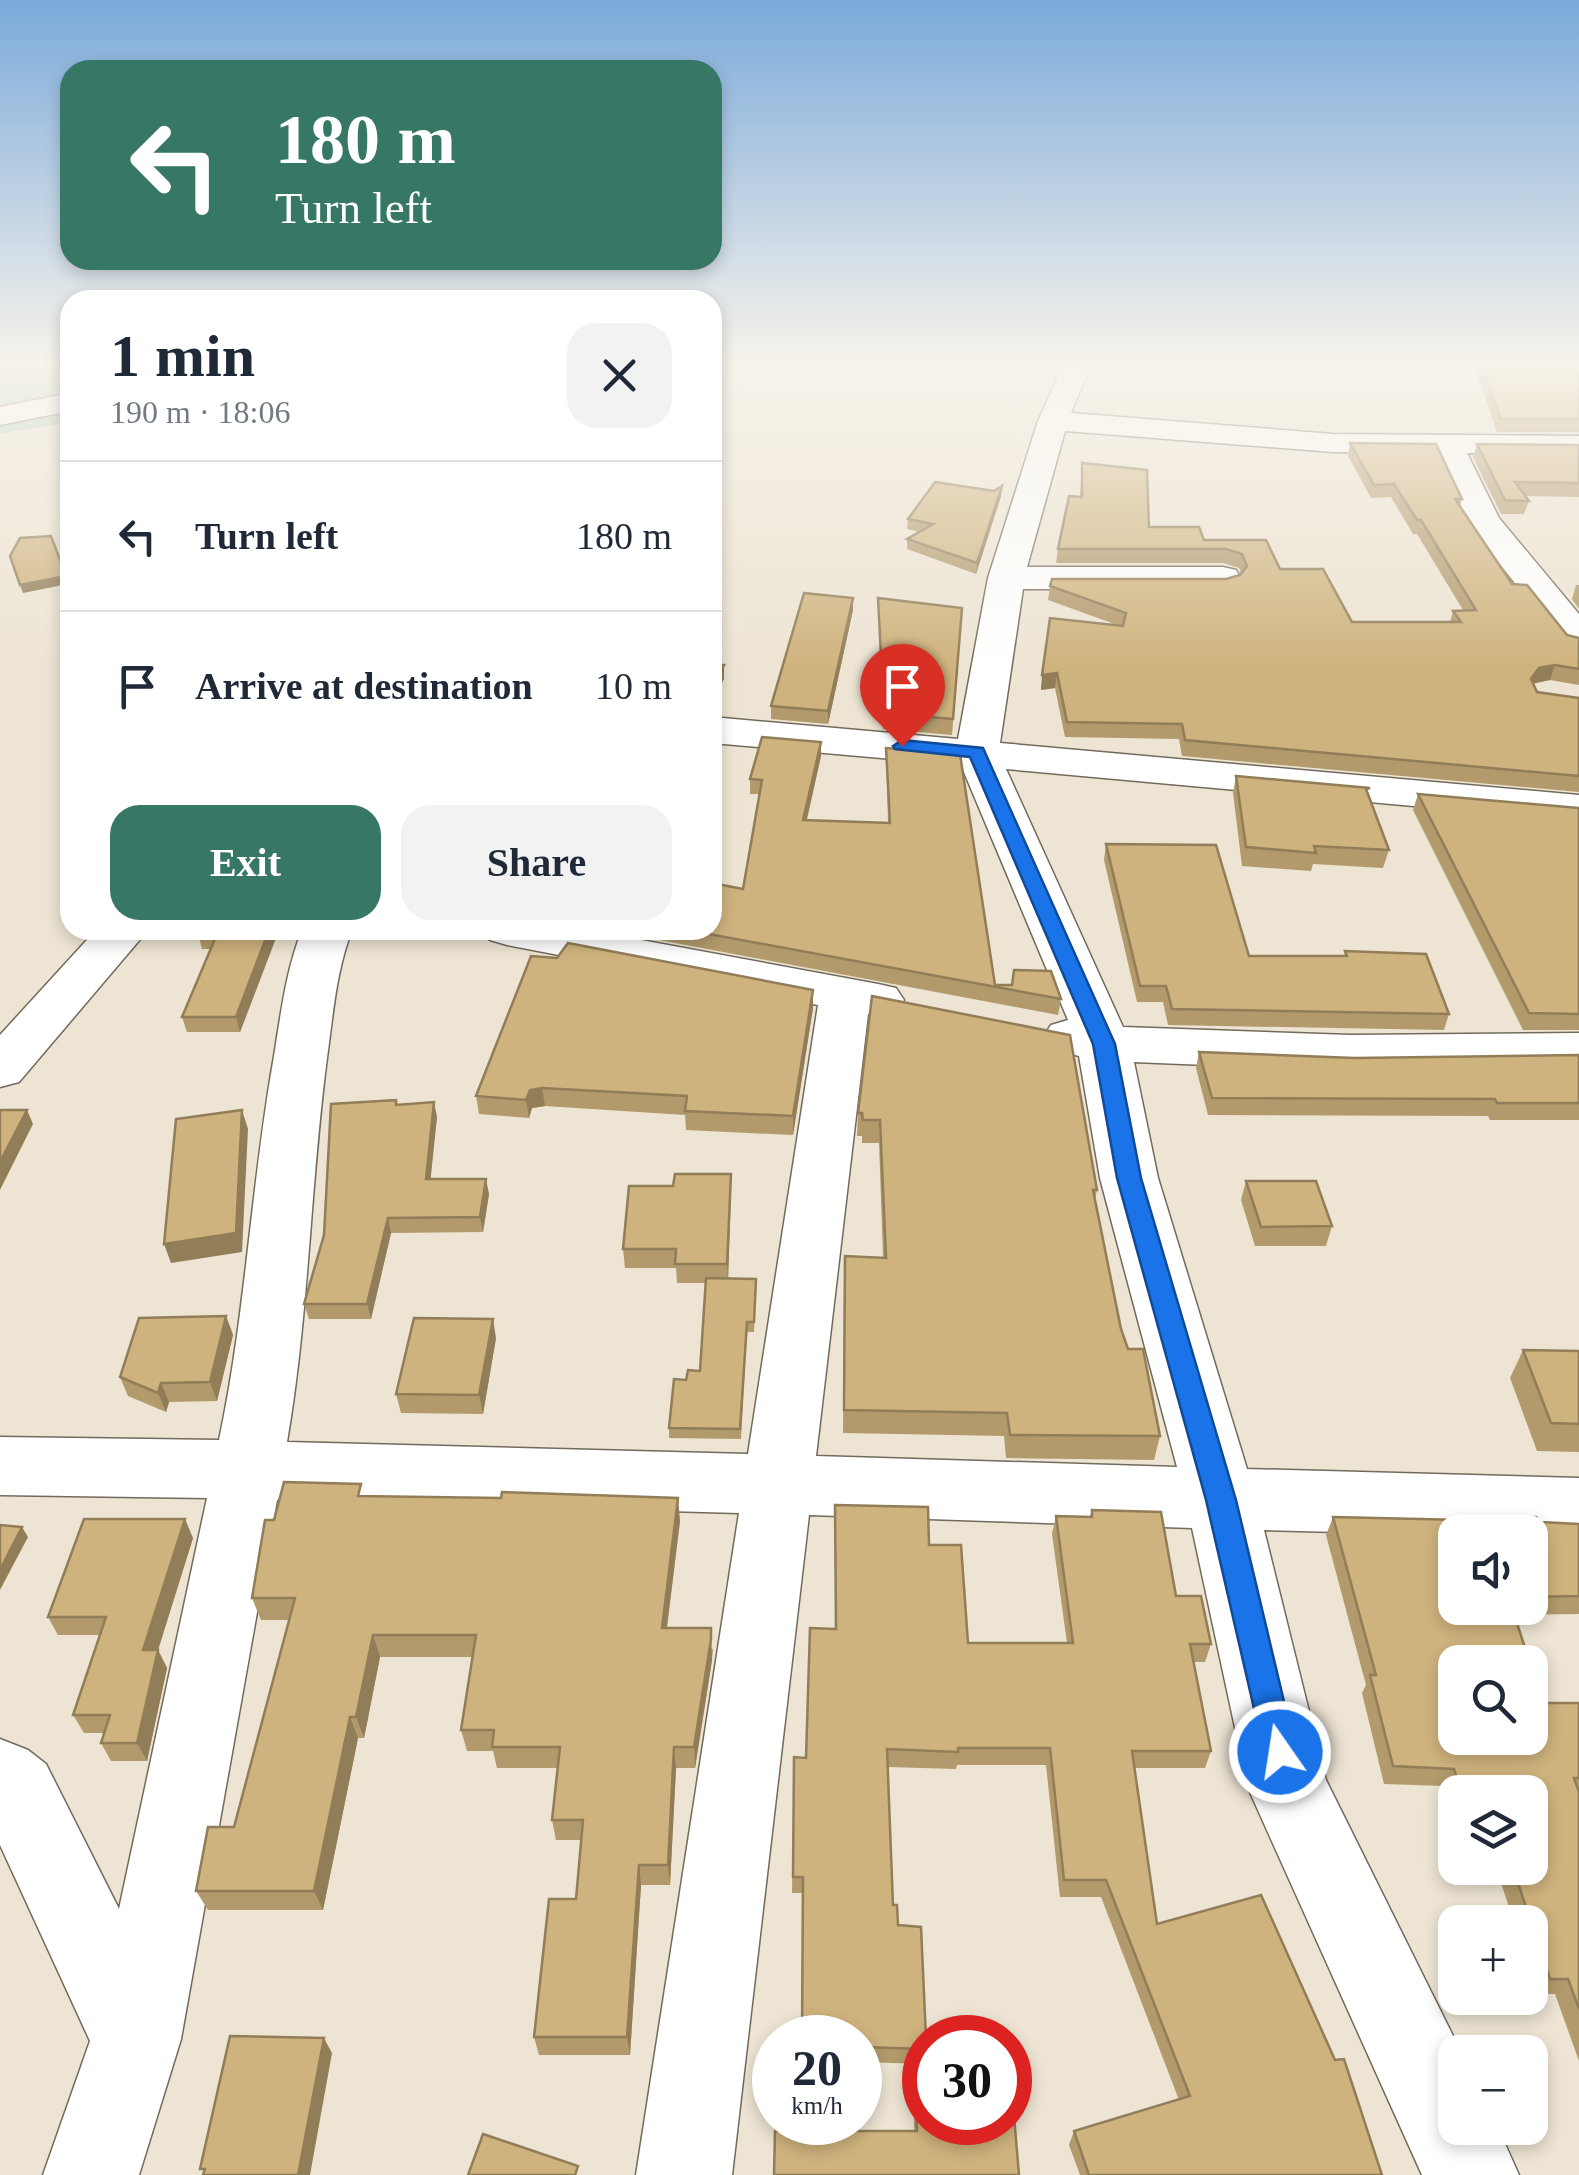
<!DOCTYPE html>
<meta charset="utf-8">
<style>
:root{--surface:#fff;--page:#f2f2f3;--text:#1f2937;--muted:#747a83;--line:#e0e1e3;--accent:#377765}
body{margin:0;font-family:"Times New Roman",serif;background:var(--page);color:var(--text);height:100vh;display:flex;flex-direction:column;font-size:38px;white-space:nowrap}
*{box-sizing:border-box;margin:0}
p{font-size:32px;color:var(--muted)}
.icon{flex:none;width:55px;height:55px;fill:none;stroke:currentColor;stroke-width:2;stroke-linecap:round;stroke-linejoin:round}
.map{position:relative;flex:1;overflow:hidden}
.details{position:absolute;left:60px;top:290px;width:662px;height:650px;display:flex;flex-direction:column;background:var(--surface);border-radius:30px;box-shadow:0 5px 15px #0003}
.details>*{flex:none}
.top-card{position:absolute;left:60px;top:60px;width:662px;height:210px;border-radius:30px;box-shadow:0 5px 15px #0003;background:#377765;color:#fff;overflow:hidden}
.buttons{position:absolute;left:1438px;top:1515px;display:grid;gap:20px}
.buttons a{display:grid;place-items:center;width:110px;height:110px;border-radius:20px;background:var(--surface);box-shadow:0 5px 15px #0003;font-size:50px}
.speed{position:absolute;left:752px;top:2015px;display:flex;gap:20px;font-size:50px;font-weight:700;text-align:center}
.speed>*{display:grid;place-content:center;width:130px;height:130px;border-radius:50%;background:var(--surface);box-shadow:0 5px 15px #0003;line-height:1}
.speed small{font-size:25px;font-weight:400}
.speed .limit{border:15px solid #d22;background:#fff;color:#111}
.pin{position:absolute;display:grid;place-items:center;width:85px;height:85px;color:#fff;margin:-102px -42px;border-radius:50% 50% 50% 0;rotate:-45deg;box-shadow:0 0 10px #0007}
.pin .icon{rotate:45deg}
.me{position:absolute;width:110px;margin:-55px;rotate:347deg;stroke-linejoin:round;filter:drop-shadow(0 0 8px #0008)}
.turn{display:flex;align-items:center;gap:35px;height:210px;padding:0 50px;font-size:45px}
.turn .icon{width:130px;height:130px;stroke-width:2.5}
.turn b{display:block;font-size:70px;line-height:85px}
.round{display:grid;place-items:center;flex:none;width:105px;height:105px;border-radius:30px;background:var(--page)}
.head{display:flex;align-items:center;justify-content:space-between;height:170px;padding:0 50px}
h1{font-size:60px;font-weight:700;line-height:75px}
.action{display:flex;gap:20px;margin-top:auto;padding:20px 50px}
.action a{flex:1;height:115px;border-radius:30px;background:var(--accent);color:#fff;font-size:40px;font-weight:700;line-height:115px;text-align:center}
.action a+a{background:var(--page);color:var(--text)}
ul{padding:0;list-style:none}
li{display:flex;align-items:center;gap:30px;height:150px;padding:0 50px;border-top:2px solid var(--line)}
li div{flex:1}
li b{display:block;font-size:38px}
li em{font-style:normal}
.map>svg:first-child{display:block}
</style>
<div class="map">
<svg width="1579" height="2175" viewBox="0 0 1579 2175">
<rect width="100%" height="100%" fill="#ede4d3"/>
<polygon fill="#a6ccb4" points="0,365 70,365 70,422 0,434"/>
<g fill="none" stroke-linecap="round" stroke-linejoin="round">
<g stroke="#726a5c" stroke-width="3">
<g id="minor">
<path d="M1063 365H1091L1071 413 1333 434 1579 436V454L1467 453 1499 518 1579 614V651L1565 647 1466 521 1435 453 1333 452 1065 431 1027 567H1223L1236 570 1241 578 1236 586 1223 589H1023L1000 743 1579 795V821L1006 769 1123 1027 1350 1035 1579 1033V1069L1350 1071 1134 1062 1158 1178 1247 1469 1579 1478V1538L1530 1537V1532L1455 1535 1264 1530 1326 1780 1461 2052H1455V2128H1498L1519 2175H1422L1248 1788 1192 1528 809 1515 732 2175H636L739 1513 277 1500 181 2039 139 2175H43L90 2041 0 1845V1739L28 1750 46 1764 119 1909 207 1498 0 1495V1437L219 1440C246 1313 251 1184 274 1056 281 1013 286 970 302 930H352C336 971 333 1015 327 1058 310 1186 309 1315 287 1442L748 1454 818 1005 507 945 490 940 482 930H587L878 984 896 988 904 1000 896 1012 868 1014 816 1456 1177 1467 1100 1178 1079 1056 1051 1049 1043 1037 1051 1025 1068 1020 961 765 712 743V717L958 739 988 578 1038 421Z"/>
<polygon points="70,393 70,411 0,425 0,407"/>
<polygon points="96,930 148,930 19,1082 0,1087 0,1035"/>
</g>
</g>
<use href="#minor" fill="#fff" fill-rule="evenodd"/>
</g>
<g fill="#b29a6c" fill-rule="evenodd">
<polygon points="1474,365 1579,365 1579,432 1497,432"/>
<polygon points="1350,443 1462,499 1460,507 1512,584 1567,635 1579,638 1579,685 1550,680 1533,684 1537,692 1579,698 1579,792 1182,756 1179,739 1065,737 1055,688 1041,690 1050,618 1120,626 1048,600 1050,586 1226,579 1240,575 1241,573 1239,568 1223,563 1056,563 1058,549 1080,497 1082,463 1149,527 1204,540 1280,569 1352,622 1450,622 1453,611 1463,610 1417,534 1413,534 1391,497 1371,498 1348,456"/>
<polygon points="1477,444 1579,445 1579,497 1525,496 1529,501 1524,514 1501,514 1473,457"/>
<polygon points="1001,496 976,574 907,549 907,539 919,532 907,529 908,519"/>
<polygon points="1576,585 1579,585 1579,609 1572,599"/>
<polygon points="853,598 853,610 828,724 771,719 771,706"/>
<polygon points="878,598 962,608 952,735 883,729"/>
<polygon points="821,742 821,756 807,820 888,823 886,748 995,985 1061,999 1058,1015 606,930 712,930 743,889 760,794 750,794 750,779"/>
<polygon points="1236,776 1368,795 1389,850 1383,868 1313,864 1311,871 1242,866 1233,793"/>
<polygon points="1418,794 1579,808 1579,1030 1523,1030 1413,810"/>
<polygon points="1106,844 1249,956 1344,956 1345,951 1449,1014 1444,1030 1168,1025 1163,1002 1137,1002 1104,860"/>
<polygon points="200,930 279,930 240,1032 187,1032 182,1017 211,949 202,949 198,934"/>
<polygon points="813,990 813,1008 793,1135 686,1130 685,1115 545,1106 532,1108 529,1118 479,1114 476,1096"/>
<polygon points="872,996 1097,1190 1095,1199 1121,1329 1160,1436 1154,1460 1006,1458 1004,1436 843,1433 844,1280 883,1257 879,1143 862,1143 862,1136 857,1136 858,1113"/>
<polygon points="1199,1052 1355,1058 1579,1055 1579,1120 1490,1120 1488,1116 1208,1115 1196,1068"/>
<polygon points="396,1100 398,1105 437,1117 430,1179 489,1194 483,1232 391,1233 371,1319 309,1319 304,1304"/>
<polygon points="731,1174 728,1278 756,1279 754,1332 747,1332 741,1439 669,1438 669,1428 686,1380 700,1371 706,1283 677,1283 676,1268 625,1268 623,1249 673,1186"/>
<polygon points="1246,1181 1332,1226 1326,1246 1255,1246 1241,1200"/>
<polygon points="226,1316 233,1335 217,1401 169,1402 166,1412 128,1396 120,1377"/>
<polygon points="496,1338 483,1414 401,1413 396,1394"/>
<polygon points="1523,1350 1579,1351 1579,1452 1537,1451 1510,1378"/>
<polygon points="365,1496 680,1521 667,1628 713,1649 712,1660 695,1768 676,1768 670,1885 641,1885 630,2055 539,2055 534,2037 576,1899 581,1840 556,1840 552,1820 557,1768 497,1768 493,1751 467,1751 461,1730 472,1657 380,1657 364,1738 358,1738 323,1910 208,1910 196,1891 234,1827 289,1620 261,1620 252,1598 274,1520"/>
<polygon points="835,1505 929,1545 968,1643 1067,1643 1052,1534 1056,1516 1090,1516 1092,1510 1176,1596 1211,1644 1205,1662 1193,1662 1211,1751 1205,1768 1134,1768 1157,1924 1382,2175 1080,2175 1069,2145 1074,2131 1179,2100 1101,1897 1060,1897 1046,1765 957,1765 956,1769 888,1767 893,1905 925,2038 925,2064 860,2062 860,2038 803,1893 792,1893 794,1757 806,1758 835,1629"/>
<path d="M1333 1517 1579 1524V1614L1514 1615 1543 1703H1579V2061L1555 1994H1538L1530 1970V1922H1514L1496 1868H1530V1792H1455V1808H1451L1444 1786 1384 1784 1362 1693 1366 1685 1326 1535ZM1530 1532V1608H1455Z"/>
<polygon points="193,1538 158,1650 167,1668 147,1761 111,1761 101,1743 104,1733 84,1733 73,1715 100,1635 58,1635 48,1617"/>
<polygon points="916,2104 1019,2175 914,2131 914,2118"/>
</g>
<g fill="#917d58">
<polygon points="1002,486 1001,496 976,574 977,563"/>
<polygon points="66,576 68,584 23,593 20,585"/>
<polygon points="853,598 853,610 828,724 828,711"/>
<polygon points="724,665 724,679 712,701 712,686"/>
<polygon points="1555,665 1550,680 1534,683 1526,694 1531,679 1539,668"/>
<polygon points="1057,673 1055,688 1041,690 1042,675"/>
<polygon points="821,742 821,756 803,835 803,820"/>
<polygon points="269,930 279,930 240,1032 236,1017"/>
<polygon points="813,990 813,1008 793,1135 793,1116"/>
<polygon points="542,1088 545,1106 532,1108 529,1118 526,1100 530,1090"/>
<polygon points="434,1102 437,1117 429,1194 426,1179"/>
<polygon points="27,1110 33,1124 0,1190 0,1162"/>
<polygon points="242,1110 248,1129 242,1252 171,1263 164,1244"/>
<polygon points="731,1174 731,1193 728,1283 727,1264"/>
<polygon points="486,1179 489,1194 483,1232 480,1217"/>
<polygon points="388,1218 391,1233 371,1319 367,1304"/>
<polygon points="226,1316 233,1335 217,1401 210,1382"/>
<polygon points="493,1319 496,1338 483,1414 479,1395"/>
<polygon points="161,1383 169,1402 166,1412 158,1393"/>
<polygon points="678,1498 680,1521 664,1649 662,1628"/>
<polygon points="185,1519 193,1538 158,1650 167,1668 147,1761 137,1743 143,1650"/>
<polygon points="22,1527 28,1537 0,1590 0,1570"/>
<polygon points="711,1628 712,1660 695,1768 694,1747"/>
<polygon points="373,1635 380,1657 364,1738 356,1717"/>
<polygon points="350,1717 358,1738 323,1910 314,1891"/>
<polygon points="674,1747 676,1768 670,1885 668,1865"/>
<polygon points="639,1865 641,1885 630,2055 627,2037"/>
<polygon points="324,2038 332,2053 310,2175 298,2175"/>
</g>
<g fill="#cfb37e" stroke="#917d58" stroke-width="2.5" fill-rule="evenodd">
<polygon points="1481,365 1579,365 1579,419 1501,419"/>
<polygon points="1350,443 1436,444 1462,499 1455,499 1512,584 1527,585 1567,635 1579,638 1579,669 1555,665 1539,668 1531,679 1537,692 1579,698 1579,776 1185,740 1182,724 1067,722 1057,673 1042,675 1050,618 1123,626 1126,613 1050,586 1052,579 1226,579 1240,575 1247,566 1242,554 1226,549 1058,549 1069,496 1082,497 1082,463 1147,470 1149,527 1199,527 1204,540 1266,540 1280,569 1323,569 1352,622 1461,622 1453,611 1476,610 1421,520 1417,520 1394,484 1374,485"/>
<polygon points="1477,444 1579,445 1579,483 1515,482 1529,501 1505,500"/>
<polygon points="935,482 994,491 1002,486 977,563 907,539 933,524 908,519"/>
<polygon points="51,536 66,576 20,585 10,556 20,538"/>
<polygon points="804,593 853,598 828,711 771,706"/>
<polygon points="878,598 962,608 953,719 884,713"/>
<polygon points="712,664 724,665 712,686"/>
<polygon points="762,737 821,742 803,820 890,823 886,748 960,754 995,985 1012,985 1014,970 1051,971 1061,999 687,930 712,930 712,883 743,889 762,780 750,779"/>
<polygon points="1236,776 1370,788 1366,789 1389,850 1314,846 1316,853 1246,847"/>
<polygon points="1418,794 1579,808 1579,1014 1529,1013"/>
<polygon points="1106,844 1216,845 1249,956 1347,956 1345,951 1426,954 1449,1014 1172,1009 1166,986 1140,986"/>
<polygon points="200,930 269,930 236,1017 182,1017 217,934 198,934"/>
<polygon points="568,943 813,990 793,1116 685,1111 687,1096 542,1088 530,1090 526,1100 476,1096 531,956 557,958"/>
<polygon points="872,996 1070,1035 1097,1190 1093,1190 1121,1329 1128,1349 1143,1349 1160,1436 1010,1435 1007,1413 844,1410 845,1256 886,1258 880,1120 863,1120 862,1113 858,1113"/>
<polygon points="1199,1052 1355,1058 1579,1055 1579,1103 1497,1103 1495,1099 1212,1098"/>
<polygon points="396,1100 396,1105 434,1102 426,1179 486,1179 480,1217 388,1218 367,1304 304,1304 324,1235 331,1104"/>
<polygon points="0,1110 27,1110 0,1162"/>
<polygon points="242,1110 236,1233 164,1244 176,1119"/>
<polygon points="675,1174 731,1174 727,1264 675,1264 676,1249 623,1249 629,1186 673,1186"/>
<polygon points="1246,1181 1316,1181 1332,1226 1261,1227"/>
<polygon points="706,1278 756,1279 754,1322 747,1322 740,1429 669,1428 674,1379 686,1380 688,1370 700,1371"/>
<polygon points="226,1316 210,1382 161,1383 158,1393 120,1377 139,1318"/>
<polygon points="414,1318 493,1319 479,1395 396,1394"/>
<polygon points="1523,1350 1579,1351 1579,1424 1551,1423"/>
<polygon points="284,1482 361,1484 358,1496 501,1498 502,1492 678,1498 662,1628 711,1628 711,1639 694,1747 674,1747 668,1865 639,1865 627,2037 534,2037 549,1899 576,1899 583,1820 552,1820 560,1747 492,1747 494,1730 461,1730 476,1635 373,1635 356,1717 350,1717 314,1891 196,1891 208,1827 234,1827 295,1598 252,1598 265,1520 274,1520"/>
<polygon points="835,1505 928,1507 929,1545 961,1545 968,1643 1073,1643 1056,1516 1092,1517 1092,1510 1161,1512 1176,1596 1201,1596 1211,1644 1190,1644 1211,1751 1132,1751 1157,1924 1261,1895 1335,2060 1344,2059 1382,2175 1089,2175 1074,2131 1190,2096 1106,1880 1064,1880 1050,1748 958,1748 958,1752 887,1749 893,1905 897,1905 898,1925 921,1927 926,2038 925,2038 925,2049 860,2047 860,2038 802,2038 803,1877 793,1877 794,1757 806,1758 810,1628 836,1629"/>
<path d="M1333 1517 1464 1520 1536 1517 1540 1522 1579 1524V1596L1530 1597V1532H1455V1608H1512L1543 1703H1579V1778H1574L1579 1792V2009L1568 1979H1550L1513 1868H1530V1792L1461 1791 1454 1769 1393 1766 1370 1675H1376ZM1455 1662H1530V1738H1455Z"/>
<polygon points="84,1519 185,1519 143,1650 158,1650 137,1743 101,1743 110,1715 73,1715 106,1617 48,1617"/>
<polygon points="0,1525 22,1527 0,1570"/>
<polygon points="230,2036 324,2038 298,2175 203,2175 205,2169 200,2169"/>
<polygon points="916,2104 925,2104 925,2122 1010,2122 1010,2104 1013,2104 1019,2175 774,2175 775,2131 917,2131"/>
<polygon points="483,2134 578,2166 575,2175 468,2175"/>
</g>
<linearGradient id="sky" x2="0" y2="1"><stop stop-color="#7baadb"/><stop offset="0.54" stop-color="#f7f3eb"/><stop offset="1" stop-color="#f7f3eb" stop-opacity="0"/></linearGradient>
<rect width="1579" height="670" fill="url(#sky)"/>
<polygon fill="#1a73e8" stroke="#114b97" stroke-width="2.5" points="902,740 983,748 1115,1044 1141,1178 1236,1500 1296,1752 1292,1763 1280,1768 1268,1763 1264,1752 1206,1500 1117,1178 1093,1044 970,757 895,749 893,746"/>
</svg>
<div class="buttons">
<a><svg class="icon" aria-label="sound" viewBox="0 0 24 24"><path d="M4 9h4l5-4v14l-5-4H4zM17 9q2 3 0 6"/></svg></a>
<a><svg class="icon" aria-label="search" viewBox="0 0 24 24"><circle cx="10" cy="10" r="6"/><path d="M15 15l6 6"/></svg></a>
<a><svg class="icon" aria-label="layers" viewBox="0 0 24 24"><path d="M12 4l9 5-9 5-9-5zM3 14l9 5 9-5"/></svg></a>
<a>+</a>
<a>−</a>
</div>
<div class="speed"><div>20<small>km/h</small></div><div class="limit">30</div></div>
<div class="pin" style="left:902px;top:746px;background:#d93025"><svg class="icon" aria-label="arrive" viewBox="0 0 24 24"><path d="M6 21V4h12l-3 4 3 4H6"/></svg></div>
<svg class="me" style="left:1280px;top:1752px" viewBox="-20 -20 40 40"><circle r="17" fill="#1a73e8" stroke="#fff" stroke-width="3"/><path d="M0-11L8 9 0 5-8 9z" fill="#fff"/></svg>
<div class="top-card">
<div class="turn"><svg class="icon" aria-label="left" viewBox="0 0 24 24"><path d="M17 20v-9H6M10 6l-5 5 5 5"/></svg><div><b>180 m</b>Turn left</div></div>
</div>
<section class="details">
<div class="head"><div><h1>1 min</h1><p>190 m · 18:06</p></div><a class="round"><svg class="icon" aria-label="close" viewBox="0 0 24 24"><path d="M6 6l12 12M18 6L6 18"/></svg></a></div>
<ul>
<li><svg class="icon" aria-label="left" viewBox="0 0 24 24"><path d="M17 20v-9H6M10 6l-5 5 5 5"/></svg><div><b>Turn left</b></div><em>180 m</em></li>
<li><svg class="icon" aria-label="arrive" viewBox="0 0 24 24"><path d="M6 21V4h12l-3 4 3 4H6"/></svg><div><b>Arrive at destination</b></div><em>10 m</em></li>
</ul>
<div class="action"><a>Exit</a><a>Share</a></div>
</section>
</div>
